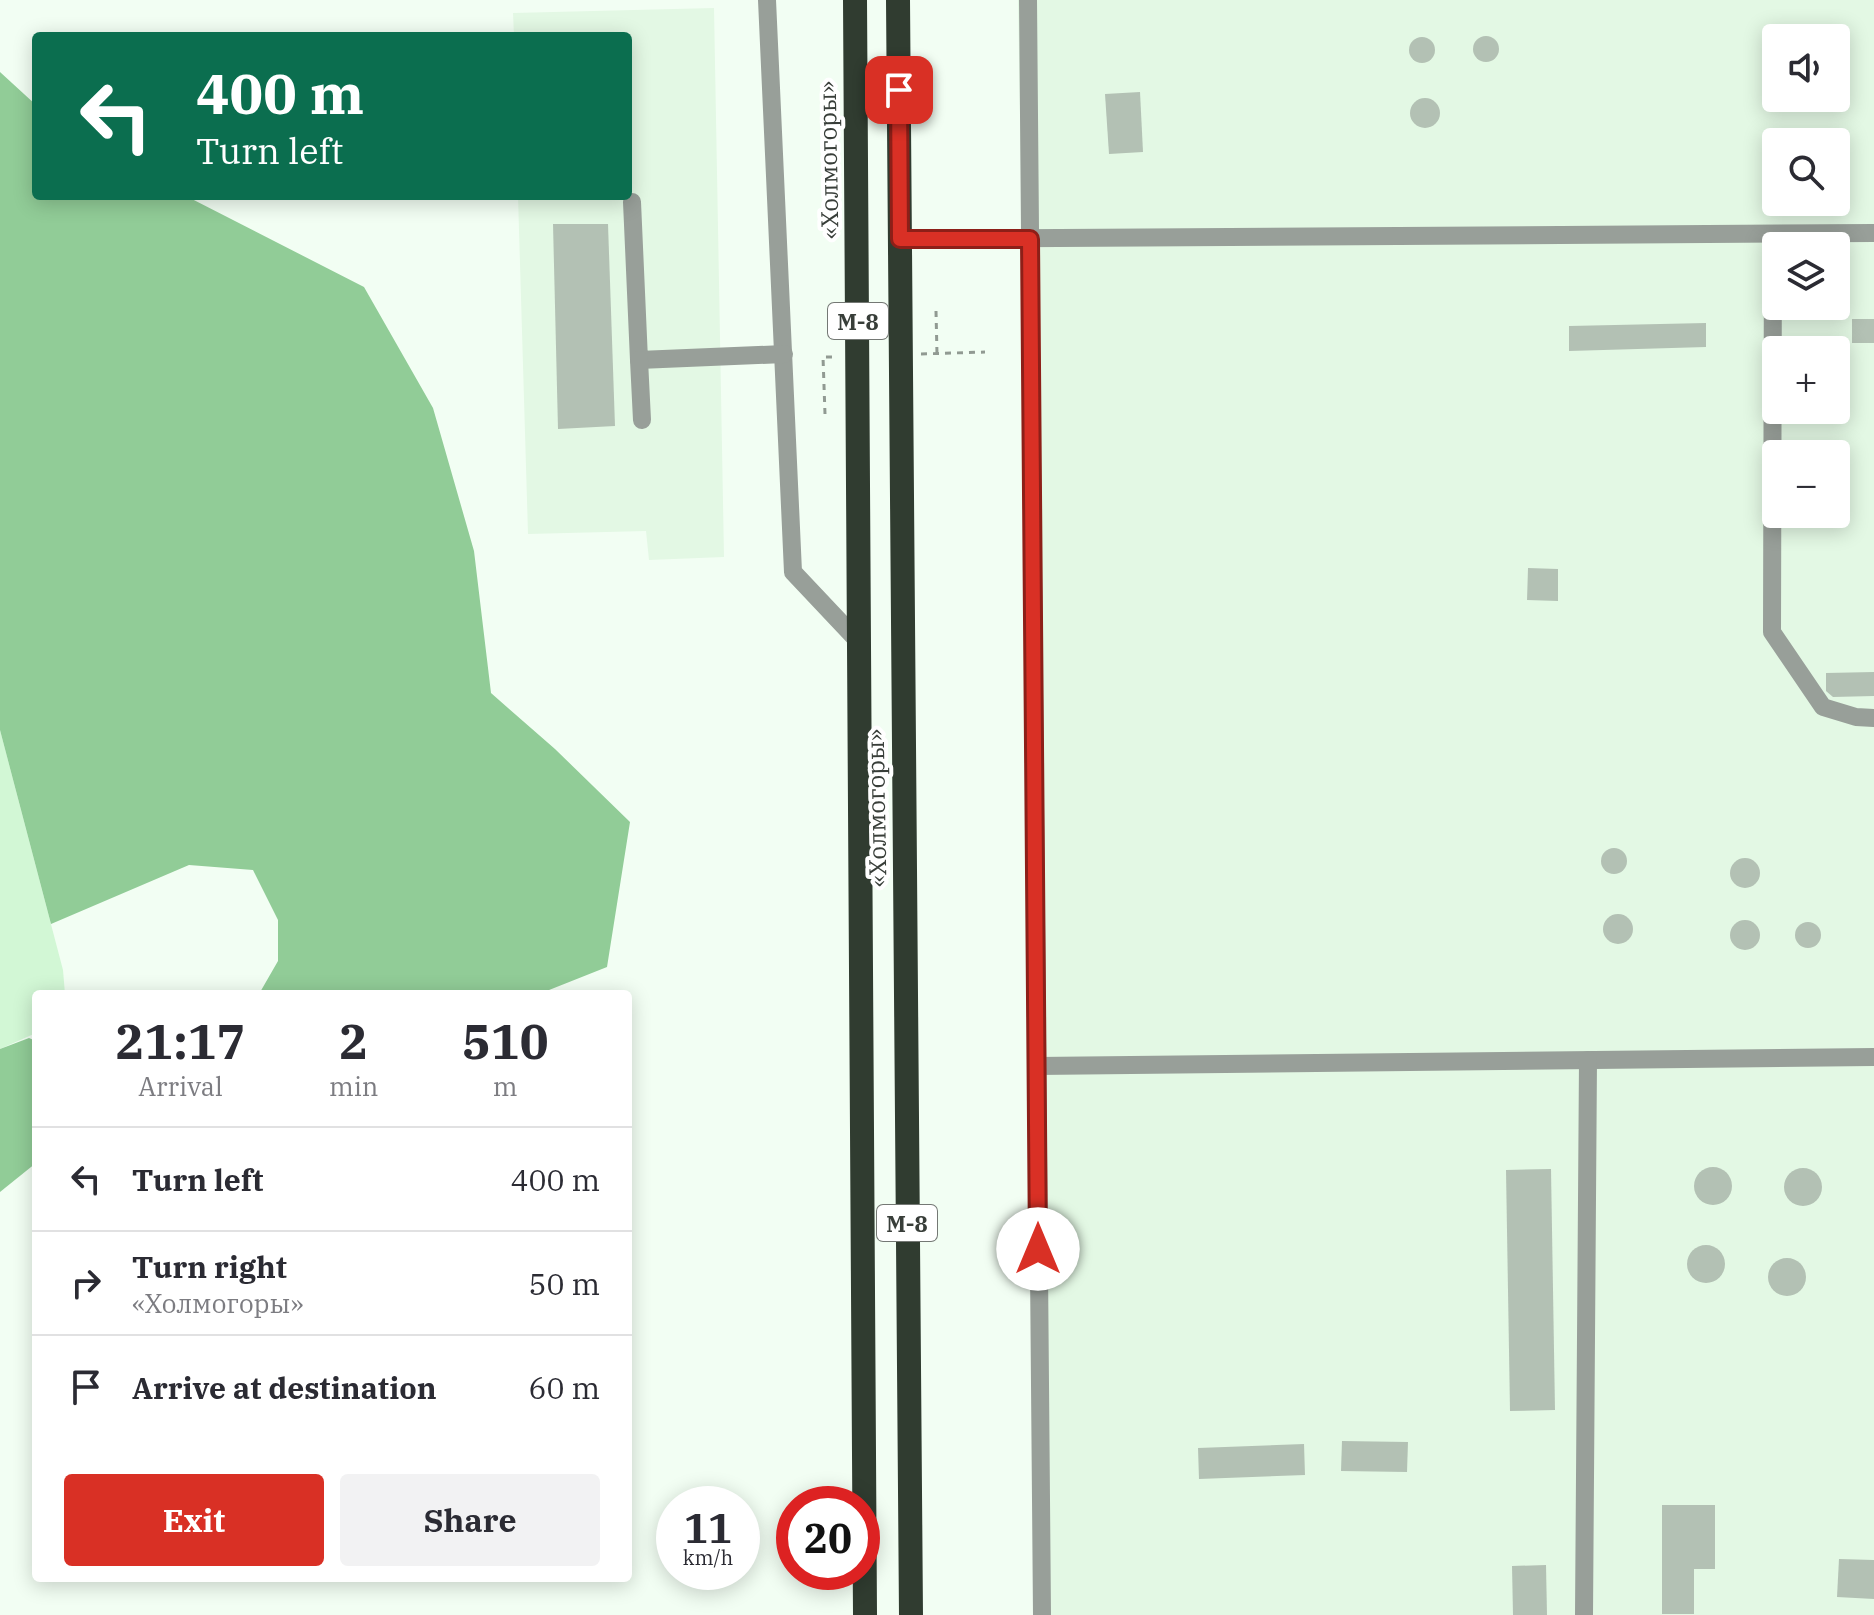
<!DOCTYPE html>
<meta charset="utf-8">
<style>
:root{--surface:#fff;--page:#f2f2f3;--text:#2b2b33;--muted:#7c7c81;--line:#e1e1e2;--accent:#d93025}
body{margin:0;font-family:"IBM Plex Serif",serif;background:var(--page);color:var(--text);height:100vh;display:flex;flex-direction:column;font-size:30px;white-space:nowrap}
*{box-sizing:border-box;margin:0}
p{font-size:26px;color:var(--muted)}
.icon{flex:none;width:44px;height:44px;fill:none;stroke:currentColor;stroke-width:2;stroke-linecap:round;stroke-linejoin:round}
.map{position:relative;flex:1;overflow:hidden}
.panel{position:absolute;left:32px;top:990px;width:600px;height:592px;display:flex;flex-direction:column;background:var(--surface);border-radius:8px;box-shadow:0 4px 20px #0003}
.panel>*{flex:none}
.top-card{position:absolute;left:32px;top:32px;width:600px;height:168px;border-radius:8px;box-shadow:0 4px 20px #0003;background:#0b6e4f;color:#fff;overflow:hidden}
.tools{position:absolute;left:1762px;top:24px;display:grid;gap:16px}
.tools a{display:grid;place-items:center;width:88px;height:88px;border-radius:8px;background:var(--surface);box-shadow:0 4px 20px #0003;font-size:40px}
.speed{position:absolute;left:656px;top:1486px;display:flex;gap:16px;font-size:40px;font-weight:700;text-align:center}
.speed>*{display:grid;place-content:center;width:104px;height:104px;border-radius:50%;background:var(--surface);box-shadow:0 4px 20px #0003;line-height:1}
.speed small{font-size:20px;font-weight:400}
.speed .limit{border:12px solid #d22;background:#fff;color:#111}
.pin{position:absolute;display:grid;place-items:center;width:68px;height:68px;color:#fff;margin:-34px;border-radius:16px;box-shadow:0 4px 12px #0006}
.me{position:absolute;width:88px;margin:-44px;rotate:0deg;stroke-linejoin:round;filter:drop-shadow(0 0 6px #0008)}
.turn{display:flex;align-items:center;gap:28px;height:168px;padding:0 32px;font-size:36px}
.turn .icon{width:104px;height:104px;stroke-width:2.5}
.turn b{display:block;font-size:56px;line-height:68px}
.eta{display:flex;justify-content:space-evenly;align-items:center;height:136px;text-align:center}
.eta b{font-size:48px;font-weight:700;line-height:56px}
.action{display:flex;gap:16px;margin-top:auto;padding:16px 32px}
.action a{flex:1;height:92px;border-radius:8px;background:var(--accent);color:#fff;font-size:32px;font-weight:700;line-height:92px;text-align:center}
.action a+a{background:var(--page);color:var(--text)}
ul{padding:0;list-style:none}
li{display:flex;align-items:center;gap:24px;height:104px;padding:0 32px;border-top:2px solid var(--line)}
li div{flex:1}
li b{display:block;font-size:30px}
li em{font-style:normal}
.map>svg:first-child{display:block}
</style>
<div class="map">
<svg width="1874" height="1615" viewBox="0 0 1874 1615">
<rect width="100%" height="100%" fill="#f2fef3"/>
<g fill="#e3f8e4" fill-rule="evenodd">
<path d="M1018 0H1874V1615H1047ZM1776 38H1836V98H1776ZM1776 142H1836V202H1776ZM1776 246H1836V306H1776ZM1776 350H1836V410H1776ZM1776 454H1836V514H1776Z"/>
<polygon points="714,8 724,557 649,560 646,531 528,534 518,196 628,196 628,36 514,36 513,13"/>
</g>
<polygon fill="#d2f7d5" points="0,730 63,970 65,994 36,994 36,1033 0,1049"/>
<g fill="#91cc97">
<polygon points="0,72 36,105 36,196 186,196 364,287 433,408 474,551 491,693 555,749 630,822 607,967 539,994 259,994 278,961 278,920 253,870 189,865 51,924 0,730"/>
<polygon points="29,1038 36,1041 36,1163 0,1192 0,1049"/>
</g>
<g fill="#b3c1b4">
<circle cx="1486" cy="49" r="13"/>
<circle cx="1422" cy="50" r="13"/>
<polygon points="1140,92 1143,152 1109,154 1105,94"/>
<circle cx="1425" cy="113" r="15"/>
<polygon points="553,224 608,224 615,426 558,429"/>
<rect x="1852" y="319" width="22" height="24"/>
<polygon points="1706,323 1706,347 1569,351 1569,326"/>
<polygon points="1528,568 1558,569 1558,601 1527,600"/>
<polygon points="1874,672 1874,696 1833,697 1826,691 1826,673"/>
<circle cx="1614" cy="861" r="13"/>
<circle cx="1745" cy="873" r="15"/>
<circle cx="1618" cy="929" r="15"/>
<circle cx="1745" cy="935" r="15"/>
<circle cx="1808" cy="935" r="13"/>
<circle cx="1713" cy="1186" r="19"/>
<circle cx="1803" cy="1187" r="19"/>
<polygon points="1551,1169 1555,1410 1510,1411 1506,1170"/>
<circle cx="1706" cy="1264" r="19"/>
<circle cx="1787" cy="1277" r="19"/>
<polygon points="1342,1441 1408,1442 1407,1472 1341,1471"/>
<polygon points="1304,1444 1305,1475 1199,1479 1198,1448"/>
<polygon points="1662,1505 1715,1505 1715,1569 1694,1569 1694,1614 1662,1614"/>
<polygon points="1839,1559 1874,1560 1874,1599 1837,1597"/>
<polygon points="1546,1565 1547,1615 1513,1615 1512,1566"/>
</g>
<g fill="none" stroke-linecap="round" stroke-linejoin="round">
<g stroke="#919a92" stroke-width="3" stroke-dasharray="6 6" stroke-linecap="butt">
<polyline points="936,311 937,354"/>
<polyline points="921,354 985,352"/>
<polyline points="825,414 823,357 837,357"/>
</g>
<g stroke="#989f99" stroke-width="18">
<polyline points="767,0 793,572 859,642"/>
<polyline points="1028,0 1042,1615"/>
<polyline points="632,202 639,360 784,354"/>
<polyline points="1773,234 1772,632 1823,707 1856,717 1874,718"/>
<polyline points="900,239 1874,233"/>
<polyline points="639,360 642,420"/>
<polyline points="1037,1066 1874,1057"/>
<polyline points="1584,1615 1588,1060"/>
</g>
<g stroke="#303c30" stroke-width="24">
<polyline points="855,0 865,1615"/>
<polyline points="898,0 911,1615"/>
</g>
</g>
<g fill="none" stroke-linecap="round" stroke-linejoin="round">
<g stroke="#8d1f18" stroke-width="20">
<polyline id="route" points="899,90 900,239 1030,239 1038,1249"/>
</g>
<use href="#route" stroke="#d93025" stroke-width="14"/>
</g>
<g text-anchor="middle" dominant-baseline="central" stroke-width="8" stroke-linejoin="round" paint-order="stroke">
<g fill="#fff" stroke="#747874" stroke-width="2">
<rect x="828" y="303" width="60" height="36" rx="6"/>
<rect x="877" y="1205" width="60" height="36" rx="6"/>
</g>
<g font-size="22" font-weight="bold" fill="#383e39">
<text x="858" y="321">М-8</text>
<text x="907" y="1223">М-8</text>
</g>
<g font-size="24" fill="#383e39" stroke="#fff">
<text transform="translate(828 160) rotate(-91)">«Холмогоры»</text>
<text transform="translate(876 808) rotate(-91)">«Холмогоры»</text>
</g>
</g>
</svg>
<div class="tools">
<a><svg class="icon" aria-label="sound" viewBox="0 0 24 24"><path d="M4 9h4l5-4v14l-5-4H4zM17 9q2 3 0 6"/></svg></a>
<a><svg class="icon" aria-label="search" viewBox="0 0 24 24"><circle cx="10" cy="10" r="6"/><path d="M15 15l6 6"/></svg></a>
<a><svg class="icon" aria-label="layers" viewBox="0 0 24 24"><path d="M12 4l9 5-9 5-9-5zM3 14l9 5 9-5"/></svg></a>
<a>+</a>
<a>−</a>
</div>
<div class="speed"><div>11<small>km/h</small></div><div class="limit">20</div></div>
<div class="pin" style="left:899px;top:90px;background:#d93025"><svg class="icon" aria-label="arrive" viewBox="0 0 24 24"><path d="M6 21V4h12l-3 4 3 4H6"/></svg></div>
<svg class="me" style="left:1038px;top:1249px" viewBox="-20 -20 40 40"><circle r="19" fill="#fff"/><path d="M0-13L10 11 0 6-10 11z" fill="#d93025"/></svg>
<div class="top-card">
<div class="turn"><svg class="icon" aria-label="left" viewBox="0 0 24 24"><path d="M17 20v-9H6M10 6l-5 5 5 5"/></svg><div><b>400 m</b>Turn left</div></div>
</div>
<section class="panel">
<div class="eta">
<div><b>21:17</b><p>Arrival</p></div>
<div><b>2</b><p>min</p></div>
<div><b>510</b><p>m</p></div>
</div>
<ul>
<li><svg class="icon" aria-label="left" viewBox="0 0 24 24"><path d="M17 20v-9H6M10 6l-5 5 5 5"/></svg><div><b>Turn left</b></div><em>400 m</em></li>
<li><svg class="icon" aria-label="right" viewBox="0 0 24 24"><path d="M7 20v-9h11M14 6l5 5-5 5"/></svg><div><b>Turn right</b><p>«Холмогоры»</p></div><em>50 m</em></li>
<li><svg class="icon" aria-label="arrive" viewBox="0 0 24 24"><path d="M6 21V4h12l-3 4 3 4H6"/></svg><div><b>Arrive at destination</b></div><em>60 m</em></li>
</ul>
<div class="action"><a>Exit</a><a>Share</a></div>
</section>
</div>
